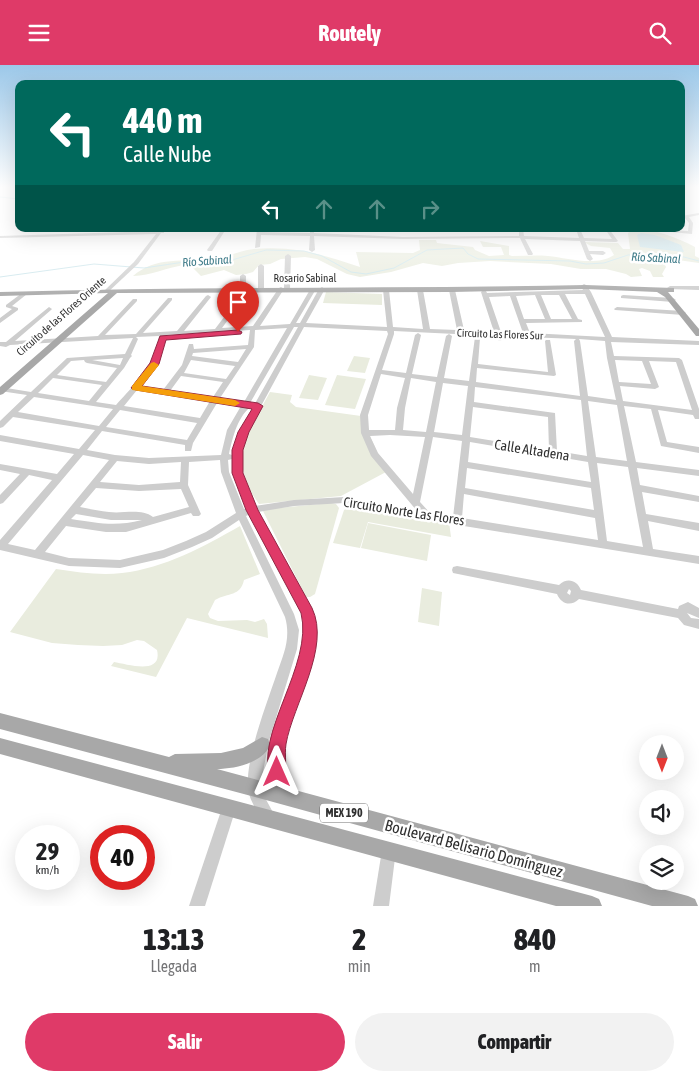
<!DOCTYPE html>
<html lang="es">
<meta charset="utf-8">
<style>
:root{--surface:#fff;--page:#f2f2f2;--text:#202124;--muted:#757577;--accent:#df3a68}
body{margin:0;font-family:"Asap Condensed",sans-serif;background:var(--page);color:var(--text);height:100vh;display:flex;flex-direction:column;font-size:19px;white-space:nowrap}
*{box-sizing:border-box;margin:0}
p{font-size:16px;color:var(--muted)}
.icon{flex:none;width:28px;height:28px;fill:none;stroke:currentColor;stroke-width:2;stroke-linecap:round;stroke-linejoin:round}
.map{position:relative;height:841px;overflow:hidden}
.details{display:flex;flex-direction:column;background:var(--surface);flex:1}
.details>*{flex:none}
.top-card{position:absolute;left:15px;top:15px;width:670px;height:152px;border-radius:10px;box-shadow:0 5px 20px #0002;background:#00695c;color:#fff;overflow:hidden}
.needle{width:32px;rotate:180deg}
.tools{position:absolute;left:639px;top:670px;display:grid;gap:10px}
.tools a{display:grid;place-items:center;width:45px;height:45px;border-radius:50%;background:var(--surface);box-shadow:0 5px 20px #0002;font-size:25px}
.speed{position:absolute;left:15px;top:760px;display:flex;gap:10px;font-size:25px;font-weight:700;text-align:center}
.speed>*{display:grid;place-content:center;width:65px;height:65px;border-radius:50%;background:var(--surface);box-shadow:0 5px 20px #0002;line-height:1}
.speed small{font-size:12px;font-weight:400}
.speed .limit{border:8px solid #d22;background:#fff;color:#111}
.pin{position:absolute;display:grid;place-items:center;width:42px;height:42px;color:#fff;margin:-51px -21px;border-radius:50% 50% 50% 0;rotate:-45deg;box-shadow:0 0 5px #0007}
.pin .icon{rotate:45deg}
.me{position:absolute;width:55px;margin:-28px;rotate:0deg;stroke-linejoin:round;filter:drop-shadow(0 0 4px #0008)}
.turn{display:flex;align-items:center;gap:18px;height:105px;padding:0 25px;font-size:22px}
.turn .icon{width:65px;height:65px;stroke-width:2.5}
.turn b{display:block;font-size:35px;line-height:42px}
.lanes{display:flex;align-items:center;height:48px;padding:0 25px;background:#0003;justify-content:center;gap:25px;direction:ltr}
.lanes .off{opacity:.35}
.eta{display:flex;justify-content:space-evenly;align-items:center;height:85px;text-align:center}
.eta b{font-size:30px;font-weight:800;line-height:35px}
.cta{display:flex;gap:10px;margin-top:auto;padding:10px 25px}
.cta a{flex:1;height:58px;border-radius:30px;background:var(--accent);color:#fff;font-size:20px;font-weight:800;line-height:58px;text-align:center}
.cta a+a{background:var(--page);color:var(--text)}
header{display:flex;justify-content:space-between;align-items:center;height:65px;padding:0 25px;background:var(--accent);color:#fff;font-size:22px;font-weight:800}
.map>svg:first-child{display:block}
</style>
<header><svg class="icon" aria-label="menu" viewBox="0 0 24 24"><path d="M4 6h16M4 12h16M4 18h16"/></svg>Routely<svg class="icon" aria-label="search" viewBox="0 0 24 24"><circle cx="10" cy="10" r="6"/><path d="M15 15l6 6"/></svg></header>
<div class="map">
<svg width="699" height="841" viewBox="0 0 699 841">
<rect width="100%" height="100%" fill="#fff"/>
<g fill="#e9ecde">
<path d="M633 164C655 164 676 172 695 182V191L699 193V198L664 193 663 196 666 202 662 209 664 212H653L650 206 642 203 639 204 642 211 631 212 626 209 606 204H581L551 199 490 196 458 198 442 201 423 198 391 207 360 212 347 209 317 194 305 192 281 194 270 199 259 200 253 207 246 209 236 210 224 205 201 211 191 201 186 200C167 202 151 211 133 211 156 191 184 197 213 194 227 193 240 185 254 184 296 181 321 189 360 202L356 187 413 188 420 185 419 175H436L437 178 473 182 475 185 489 191 504 190 501 182H483L480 176 509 181V190L512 191C524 191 536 190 548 191 568 193 596 202 614 190L610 183 591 181 584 177 618 178 623 184H630L628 168Z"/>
<polygon points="326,227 382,229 382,240 323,238"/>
<polygon points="354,291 370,293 365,308 347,306"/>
<polygon points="309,310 327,313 318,335 299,333"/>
<polygon points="337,310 366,314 355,344 325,340"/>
<path d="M270 327 292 330 290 337 296 342 361 351 386 407 341 431 259 439C227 395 247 369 270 327Z"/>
<polygon points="331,438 336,439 339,443 315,529 310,532 306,532 263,446 267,444"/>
<polygon points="354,440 449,457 451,472 368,457 360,483 333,478 344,445"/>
<polygon points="368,458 431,470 427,496 361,483"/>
<path d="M240 461 260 509 244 515C240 532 229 527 215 535L208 549 210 553 218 556 247 555 255 557 264 554 267 559 268 573 187 553 156 612 111 601 114 597C127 599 163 611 157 585L144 576 137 575 122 580 103 581 78 580 52 578 10 567 56 504C78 507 100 511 122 508 165 503 203 482 240 461Z"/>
<polygon points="422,523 442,527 439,561 418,557"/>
</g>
<polygon fill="#cbe5eb" points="641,168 655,170 681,180 684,187 640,182 637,170"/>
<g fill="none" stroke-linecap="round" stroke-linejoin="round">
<g stroke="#cbe5eb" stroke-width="1">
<polyline points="0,132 19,134"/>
<polyline points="0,212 94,199 144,203 191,196 232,195 266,185 304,186 322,191 351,207 366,209 394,203 427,185 463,183 468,189 478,194 570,196 586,199 604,198 628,190 650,190 684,192 699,196"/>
</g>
<g fill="#cdcdcd" fill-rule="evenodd">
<polygon points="699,148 699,150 689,152 693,158 692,169 650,165 648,164 688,166 689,158 685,153 681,153 681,151"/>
<polygon points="160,164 164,164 164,168 161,168 138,199 107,228 104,226 105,225 134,197 156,169 0,173 0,171 158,166"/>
<polygon points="222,164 226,164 212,186 208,186 207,185"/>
<polygon points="257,164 261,164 261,167 310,168 310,164 314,164 314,168 403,172 519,171 519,164 523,164 524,171 579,173 576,164 580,164 584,173 612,174 605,164 609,164 618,176 616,177 585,176 589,186 603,186 606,188 603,190 590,189 593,194 590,196 587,194 580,176 525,174 533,189 532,190 528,190 520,173 403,174 314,171 315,185 312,187 309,185 310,171 261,170 260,182 255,183"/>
<polygon points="288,189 291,191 290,224 287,226 284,224 285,191"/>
<polygon points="261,199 264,201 264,225 261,227 258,225 258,201"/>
<path d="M243 209 246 211V224L250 225 222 263 253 261 279 223 281 222 284 224 260 261 290 259 311 223H315L316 224 296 258H300L319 224 322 222 325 224 306 258 387 262 383 225 386 223 389 225 393 262 423 264 417 225 420 223 423 225 430 264 457 265 449 225 452 223 455 225 464 265 494 267 481 227 482 226H486L487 228 583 225 581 221 584 219 586 220 591 227 612 272 699 276V280L611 277 614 291 679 293 682 295 699 344V354H695L693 350 658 345 667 377 699 382V388L661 381 651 344 624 341 636 397 699 405V411L637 403 640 420 699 431V437L642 427 646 449 699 458V466L648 456 653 484 699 491V499L427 455 344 438 294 441 258 447 311 544C326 577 301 627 290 659 286 672 280 687 283 701 285 713 294 720 299 731L297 736 292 738 287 736 275 719 270 702 269 689 274 671 293 618 301 589 304 561 302 548 250 449 246 451 294 549 299 565 297 584 269 676 262 712 263 729 276 753 274 758 269 760C263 757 260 752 257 746 253 739 249 732 248 724 245 694 267 638 277 608 284 588 291 573 285 552L239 455 212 473 192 482 164 493 120 503 69 501 0 485V475L52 415 29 410 3 438 0 439V430L20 409 0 405V399L57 409 74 389 0 376V370L79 384 95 365 13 352 3 362 0 363V356L27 330 0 326V322L31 327 67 293 125 289 133 273 10 280 6 282 0 281V277H6L49 242 52 244 51 245 15 276 98 271 133 234H137V236L105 270 136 269 168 233H172V235L143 268 177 266 206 231 208 230 211 232 184 266 215 264 243 227 240 225V211ZM565 229H585L605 272 530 268 526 258 582 257V255L578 254ZM535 230 545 254H524L516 231ZM541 230H559L572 254H551ZM510 231 523 268 501 267 489 232ZM294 262H298L239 367 232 390 229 389C233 371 238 350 253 340L250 338ZM304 262 387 266 388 269 360 350 361 368 371 391 417 446 344 432 294 435 255 441 241 408 240 392 247 367ZM287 263 244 337 220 333 254 282 255 265ZM250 265 248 280 194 284 193 279H189L182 300 163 325 140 321C153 306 163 292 166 270ZM394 266 496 271 498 275 500 276 503 274 502 271 576 274 574 276 580 331 476 317 477 303 554 311 556 310 550 275H546L545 276 548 307 478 299 480 273 477 271 475 272 469 316 444 313 452 271 449 269 446 271 437 312 412 309 421 270 418 268 415 270 406 308 382 305 394 269ZM159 271C155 300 135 319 116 340L96 337 124 303 130 293 132 291 131 290 138 274 136 272ZM579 274 605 276 607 293 616 335 588 331 580 276ZM246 284 238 297 192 291 193 288ZM123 293 120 300 92 295ZM84 295 85 297 87 298 117 303 106 317 57 310 71 296ZM191 295 235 301 226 314 184 308ZM615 295 642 296 651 319 619 317ZM649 296 676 297 692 345 623 336 620 321 655 324 659 322ZM381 309 405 313 397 343 395 365H369L368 350ZM181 311 223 317 213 332 170 326ZM53 313 102 320 89 336 38 328ZM411 313 436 317 426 367 403 365 405 343ZM443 318 468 321 462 370 434 367ZM475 322 581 335 587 391 557 386 555 348 474 337ZM137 325 210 336 200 353 124 341ZM34 332 113 344 99 361 18 347ZM588 336 617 340 627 396 596 392ZM217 338 241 341 227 365 221 390 149 393 115 390 87 385 102 366 185 380V386H191L193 378ZM473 342 548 352 549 385 470 372ZM120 345 197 358 187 375 106 362ZM390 370 425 372 413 429 378 388 370 371ZM433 372 462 376 453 452 430 448 420 437ZM470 377 588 397 591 417 468 397ZM83 390 109 395 35 485 8 479ZM232 394 233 408 247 443 244 444 229 407 228 395ZM220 395 221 407 236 448 206 467 186 476 163 485 120 495 69 493 45 487 66 461 106 467H126L191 448 193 451H199L201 449 188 420 189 397ZM117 396 149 399 181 397 180 417 139 420 100 417ZM597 398 628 402 643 482 607 476ZM467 403 591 423 594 445 465 423ZM96 423 139 426 181 424 189 442 153 452C141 443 123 449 109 447 99 446 90 444 80 442ZM464 429 595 453 598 475 462 453ZM76 449 111 455H142C115 462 98 458 71 454Z"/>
<polygon points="670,221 699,221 699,225 668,224 667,223"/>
<polygon points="22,228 27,229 12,241 18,243 18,245 0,258 0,253 12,244 6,242 6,240"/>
<polygon points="623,230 673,233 676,235 673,237 621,233 621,231"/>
<polygon points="617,242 683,246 686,248 683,250 615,245 614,244"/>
<path d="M457 501 559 520C567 512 577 515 581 525L678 544 679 541 688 537 699 543V553L687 548 691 553 699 554V564L684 560 678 553 579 534C571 542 561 539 557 529L453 508 452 505 453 502ZM569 524 571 526 570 530 567 528Z"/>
<polygon points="229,736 234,738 236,743 205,841 189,841 222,743 224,738"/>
<polygon points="389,778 394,780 396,785 389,841 373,841 382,785 384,780"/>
</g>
<g fill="#a8a8a8" fill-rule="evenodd">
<path d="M585 220 674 223V227H668L699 264V271H696L665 232 657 227 585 224 452 227 117 228 3 329 0 330V322L108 228 0 231V227C195 221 390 224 585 220Z"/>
<path d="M0 648 169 692 175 689 221 688 243 683 262 672 268 674 270 680C263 698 234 704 217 704L688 831 695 834 698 841H652L255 732 0 664Z"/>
<polygon points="0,673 592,831 599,834 602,841 556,841 0,689"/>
</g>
</g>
<linearGradient id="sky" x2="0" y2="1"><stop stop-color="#9cc8e9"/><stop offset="0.51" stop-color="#fff"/><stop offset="1" stop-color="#fff" stop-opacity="0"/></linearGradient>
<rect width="699" height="239" fill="url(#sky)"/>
<path fill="#df3a68" stroke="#912644" d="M238 265 242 267 241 269 166 275 159 299 142 321 258 338 263 341 249 367 243 385V408L258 445 312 543C331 583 293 639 286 679 284 691 288 702 283 713L277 716 271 713C253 670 314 600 301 548L246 445 232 408V385L238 367 252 344 136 325 131 323 150 298 160 271Z"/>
<polygon fill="#f59e0b" points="154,297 159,300 142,321 235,335 240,338 235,341 132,325 132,321 151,298"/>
<g text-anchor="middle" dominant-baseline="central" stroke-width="5" stroke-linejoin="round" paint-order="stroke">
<g font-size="11" fill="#303030" stroke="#fff">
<text x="305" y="213">Rosario Sabinal</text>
<text transform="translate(61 251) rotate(-41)">Circuito de las Flores Oriente</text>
<text transform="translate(500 269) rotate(2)">Circuito Las Flores Sur</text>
</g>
<g font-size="12" font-style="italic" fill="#3e7b89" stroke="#fff">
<text transform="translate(656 193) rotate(3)">Río Sabinal</text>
<text transform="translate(207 196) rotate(-4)">Río Sabinal</text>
</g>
<rect fill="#fff" stroke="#6e6e6e" stroke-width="1" x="320" y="738.5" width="48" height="19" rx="4"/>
<g font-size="12" font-weight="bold" fill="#303030">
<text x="344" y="748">MEX 190</text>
</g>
<g font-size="14" fill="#303030" stroke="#fff">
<text transform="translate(532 385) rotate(9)">Calle Altadena</text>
<text transform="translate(404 446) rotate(9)">Circuito Norte Las Flores</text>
</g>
<g font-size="16" fill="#303030" stroke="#fff">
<text transform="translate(474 783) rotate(15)">Boulevard Belisario Domínguez</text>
</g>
</g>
</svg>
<div class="tools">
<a><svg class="needle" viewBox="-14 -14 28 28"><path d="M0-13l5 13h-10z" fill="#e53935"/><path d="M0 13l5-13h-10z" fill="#757577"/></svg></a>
<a><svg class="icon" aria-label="sound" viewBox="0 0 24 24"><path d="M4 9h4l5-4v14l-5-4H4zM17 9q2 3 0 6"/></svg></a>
<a><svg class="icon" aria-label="layers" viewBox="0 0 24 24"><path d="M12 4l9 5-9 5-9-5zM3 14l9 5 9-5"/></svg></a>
</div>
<div class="speed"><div>29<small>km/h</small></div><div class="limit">40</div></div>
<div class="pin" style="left:238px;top:267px;background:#d93025"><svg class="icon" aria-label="arrive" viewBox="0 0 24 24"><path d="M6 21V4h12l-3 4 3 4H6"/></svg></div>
<svg class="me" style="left:277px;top:707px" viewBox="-20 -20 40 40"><path d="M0-17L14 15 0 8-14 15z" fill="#df3a68" stroke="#fff" stroke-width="4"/></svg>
<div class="top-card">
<div class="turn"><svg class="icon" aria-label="left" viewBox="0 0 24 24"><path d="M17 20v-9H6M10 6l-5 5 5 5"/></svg><div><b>440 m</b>Calle Nube</div></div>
<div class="lanes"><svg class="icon" aria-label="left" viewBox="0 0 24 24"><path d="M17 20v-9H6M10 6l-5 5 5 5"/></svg><svg class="icon off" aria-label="ahead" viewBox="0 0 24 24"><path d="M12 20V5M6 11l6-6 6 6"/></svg><svg class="icon off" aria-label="ahead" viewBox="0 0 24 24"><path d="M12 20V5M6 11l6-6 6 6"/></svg><svg class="icon off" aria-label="right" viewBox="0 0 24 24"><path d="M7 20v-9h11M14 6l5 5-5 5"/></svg></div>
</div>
</div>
<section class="details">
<div class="eta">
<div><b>13:13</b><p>Llegada</p></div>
<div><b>2</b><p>min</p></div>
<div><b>840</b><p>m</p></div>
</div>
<div class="cta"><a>Salir</a><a>Compartir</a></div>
</section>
